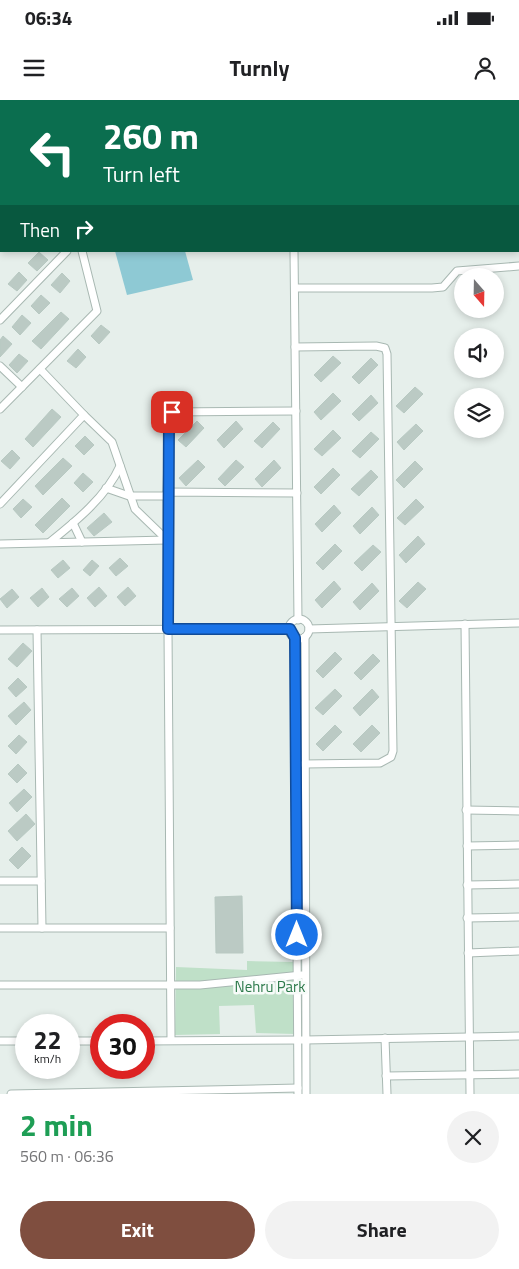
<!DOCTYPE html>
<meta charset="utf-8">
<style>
:root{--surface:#fff;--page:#f2f2f2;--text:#202124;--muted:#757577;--accent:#7f4e3f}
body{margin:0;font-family:"Titillium Web",sans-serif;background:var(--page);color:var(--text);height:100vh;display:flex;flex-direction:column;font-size:19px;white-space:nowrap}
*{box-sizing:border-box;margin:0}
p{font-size:16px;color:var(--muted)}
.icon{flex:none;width:28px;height:28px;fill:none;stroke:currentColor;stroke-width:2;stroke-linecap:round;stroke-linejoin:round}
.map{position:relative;height:994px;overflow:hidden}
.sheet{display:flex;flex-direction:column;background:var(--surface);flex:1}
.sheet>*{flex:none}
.banner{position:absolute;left:0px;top:0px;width:520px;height:152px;box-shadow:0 2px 8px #0003;background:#0b6e4f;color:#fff;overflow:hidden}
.needle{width:32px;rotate:160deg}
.fabs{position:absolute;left:454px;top:168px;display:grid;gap:10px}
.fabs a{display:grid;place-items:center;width:50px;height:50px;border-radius:50%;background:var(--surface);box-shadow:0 2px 8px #0003;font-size:25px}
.speed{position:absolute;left:15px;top:914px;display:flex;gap:10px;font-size:25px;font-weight:700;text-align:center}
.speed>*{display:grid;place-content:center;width:65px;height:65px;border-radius:50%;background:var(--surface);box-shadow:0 2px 8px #0003;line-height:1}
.speed small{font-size:12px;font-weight:400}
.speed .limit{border:8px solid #d22;background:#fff;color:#111}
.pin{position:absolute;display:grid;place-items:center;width:42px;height:42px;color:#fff;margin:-21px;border-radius:10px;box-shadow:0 2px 8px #0006}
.me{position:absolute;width:55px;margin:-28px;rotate:0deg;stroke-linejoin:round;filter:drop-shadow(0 0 4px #0008)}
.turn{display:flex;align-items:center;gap:18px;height:105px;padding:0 20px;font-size:22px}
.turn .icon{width:65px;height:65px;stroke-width:2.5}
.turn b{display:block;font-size:35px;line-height:42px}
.then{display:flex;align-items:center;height:48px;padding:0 20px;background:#0003;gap:10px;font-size:19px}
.round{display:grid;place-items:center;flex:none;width:52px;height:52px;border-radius:26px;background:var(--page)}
.summary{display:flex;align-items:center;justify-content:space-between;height:85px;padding:0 20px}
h1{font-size:30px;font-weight:700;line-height:38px;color:#1e9e55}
.action{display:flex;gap:10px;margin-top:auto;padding:10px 20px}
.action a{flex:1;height:58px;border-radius:30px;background:var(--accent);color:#fff;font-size:20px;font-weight:700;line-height:58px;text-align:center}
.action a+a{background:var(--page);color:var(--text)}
.status{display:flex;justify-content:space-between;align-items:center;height:35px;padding:0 25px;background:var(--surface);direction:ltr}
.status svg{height:14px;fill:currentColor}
header{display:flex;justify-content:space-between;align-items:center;height:65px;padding:0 20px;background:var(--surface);font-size:22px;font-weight:700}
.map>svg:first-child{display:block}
</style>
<div class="status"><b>06:34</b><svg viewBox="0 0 49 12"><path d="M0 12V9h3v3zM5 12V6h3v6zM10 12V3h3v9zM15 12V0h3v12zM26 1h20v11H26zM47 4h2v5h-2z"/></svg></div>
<header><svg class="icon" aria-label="menu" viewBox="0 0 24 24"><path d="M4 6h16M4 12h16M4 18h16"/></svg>Turnly<svg class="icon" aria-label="person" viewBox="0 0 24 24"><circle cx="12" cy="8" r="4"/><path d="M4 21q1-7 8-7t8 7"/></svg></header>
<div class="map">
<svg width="519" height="994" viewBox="0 0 519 994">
<rect width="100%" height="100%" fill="#e6efeb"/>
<polygon fill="#bfe0c8" points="247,861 294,862 295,934 256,933 254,905 219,906 220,934 175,935 176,867 247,870"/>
<polygon fill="#8ec9d4" points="115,151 185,151 193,180 127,195"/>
<g fill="#bbcac4" stroke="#b8c9c2">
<polygon points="39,152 48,160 37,171 28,163"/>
<polygon points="19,172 27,180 17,191 8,184"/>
<polygon points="62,173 70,181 60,193 51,185"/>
<polygon points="41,195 50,203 39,214 31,206"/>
<polygon points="61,212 69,219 41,249 32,241"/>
<polygon points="22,215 31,223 20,235 12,227"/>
<polygon points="101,225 110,232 99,244 91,236"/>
<polygon points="3,236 12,244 0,257 0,240"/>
<polygon points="78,249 86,257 76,268 67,261"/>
<polygon points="19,254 28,261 17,273 9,265"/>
<polygon points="333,256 341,263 321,282 314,275"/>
<polygon points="371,258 378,265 359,284 352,277"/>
<polygon points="415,287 423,294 404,313 396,306"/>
<polygon points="333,293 341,301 321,320 314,312"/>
<polygon points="371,295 378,303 359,321 352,314"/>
<polygon points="52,309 61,317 33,347 25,339"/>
<polygon points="197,321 204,328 186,347 178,340"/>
<polygon points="236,321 243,329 224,348 217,340"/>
<polygon points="273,322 280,329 262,348 254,341"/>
<polygon points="416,324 423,331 404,350 397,342"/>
<polygon points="333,330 341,338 322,356 314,349"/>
<polygon points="371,332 379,339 360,358 352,351"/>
<polygon points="85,336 94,345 84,355 75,346"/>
<polygon points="12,350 20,358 10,369 1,361"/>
<polygon points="63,358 72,366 43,395 35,386"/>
<polygon points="198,360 205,367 186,386 179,378"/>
<polygon points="236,360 244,367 225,386 218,379"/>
<polygon points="274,360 281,368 262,387 255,379"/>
<polygon points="415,361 423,369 404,388 396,380"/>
<polygon points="333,368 340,375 321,394 314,387"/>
<polygon points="371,370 378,377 359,396 351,389"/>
<polygon points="83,373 93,382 83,392 74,383"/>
<polygon points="62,398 70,406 43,433 35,425"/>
<polygon points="23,399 32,407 21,418 13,409"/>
<polygon points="416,399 424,407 405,425 397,418"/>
<polygon points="334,405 341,413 322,432 315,424"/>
<polygon points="372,407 379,415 360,434 353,426"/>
<polygon points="104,413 112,422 94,436 87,428"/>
<polygon points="418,436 425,444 406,463 399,455"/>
<polygon points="335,444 342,451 323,470 316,463"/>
<polygon points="373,445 381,452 362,471 354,463"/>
<polygon points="120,458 128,466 116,476 109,468"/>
<polygon points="63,460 70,468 58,478 51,470"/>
<polygon points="92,460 99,466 90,476 83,470"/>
<polygon points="334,481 341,489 322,508 315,500"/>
<polygon points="418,482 426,489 407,508 399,501"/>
<polygon points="372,483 379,491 360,510 353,502"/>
<polygon points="99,487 107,496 95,507 87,498"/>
<polygon points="128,487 136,496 125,506 117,497"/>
<polygon points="42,488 49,497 38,507 30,498"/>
<polygon points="72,488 79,496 67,507 59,499"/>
<polygon points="12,489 19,497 7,508 0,499"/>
<polygon points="23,543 32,551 17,567 8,559"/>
<polygon points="335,552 342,559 323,578 316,571"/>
<polygon points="373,554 380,561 361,580 354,573"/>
<polygon points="18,578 27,587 16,597 8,588"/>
<polygon points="335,589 342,596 323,615 315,608"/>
<polygon points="372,589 379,597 360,616 353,608"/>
<polygon points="24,602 31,610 16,625 8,616"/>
<polygon points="335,625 342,632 323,651 316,644"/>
<polygon points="372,625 380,633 361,652 353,644"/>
<polygon points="19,635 27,642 16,654 8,646"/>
<polygon points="18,664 27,673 17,683 8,674"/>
<polygon points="24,689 32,697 17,712 9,703"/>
<polygon points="26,714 35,724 17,741 8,731"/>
<polygon points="22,747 31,756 18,769 9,760"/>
<polygon points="242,796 243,853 216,853 215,797"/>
</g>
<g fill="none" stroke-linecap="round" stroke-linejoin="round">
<g stroke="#a8b8b2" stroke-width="9">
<g id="minor">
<polyline points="91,0 91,1"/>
<polyline points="138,0 138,1"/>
<polyline points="294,0 294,1"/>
<polyline points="11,1 11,0"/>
<polyline points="216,1 216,0"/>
<polyline points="463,1 463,0"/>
<polyline points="0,63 1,63"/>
<polyline points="0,127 1,126"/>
<polyline points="294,151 298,520"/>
<polyline points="295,188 432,188 443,187 457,171 519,166"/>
<polyline points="0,220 67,151"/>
<polyline points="295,247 376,246 385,248 387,254 393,651 391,657 380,663 304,664"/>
<polyline points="0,266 22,287"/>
<polyline points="0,309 97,211 82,151"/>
<polyline points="84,315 112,342 135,409 167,440"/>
<polyline points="106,388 129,396 167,396"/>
<polyline points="167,392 169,318 172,312 296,311"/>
<polyline points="0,404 84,315 40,269"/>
<polyline points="73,423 82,442"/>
<path d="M50 442C75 422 107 396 120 366"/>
<polyline points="0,444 167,440"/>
<circle cx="299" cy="529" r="10"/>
<polyline points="465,524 470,994"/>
<polyline points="309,529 519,523"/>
<polyline points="0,530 290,529"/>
<polyline points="37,530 42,828"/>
<polyline points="305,537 306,994"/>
<polyline points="295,538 298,994"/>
<polyline points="466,710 519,711"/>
<polyline points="467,746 519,745"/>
<polyline points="0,781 41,781"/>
<polyline points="467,785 519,784"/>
<polyline points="467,818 519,817"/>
<polyline points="0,828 170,828"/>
<polyline points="468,853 519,851"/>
<polyline points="0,885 200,885 302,875"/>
<polyline points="385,938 387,994"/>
<polyline points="171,940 167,392 297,393"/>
<polyline points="0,941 26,941"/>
<polyline points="69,941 101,941"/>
<polyline points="144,941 305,940 519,936"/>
<polyline points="386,976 519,974"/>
<polyline points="11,994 298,988"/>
</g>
</g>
<use href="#minor" stroke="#fff" stroke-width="7"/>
</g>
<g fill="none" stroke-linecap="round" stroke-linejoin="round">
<g stroke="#114b97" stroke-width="12">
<polyline id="route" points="172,312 169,318 168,529 290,529 295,538 297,835"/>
</g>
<use href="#route" stroke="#1a73e8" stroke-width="9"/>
</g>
<g text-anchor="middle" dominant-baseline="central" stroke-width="5" stroke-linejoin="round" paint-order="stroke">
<g font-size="15" fill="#2d7a4b" stroke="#f7fbf9">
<text x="270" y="886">Nehru Park</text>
</g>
</g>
</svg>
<div class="fabs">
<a><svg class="needle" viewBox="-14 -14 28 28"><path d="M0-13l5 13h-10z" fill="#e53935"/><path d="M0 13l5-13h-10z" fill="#757577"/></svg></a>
<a><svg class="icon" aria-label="sound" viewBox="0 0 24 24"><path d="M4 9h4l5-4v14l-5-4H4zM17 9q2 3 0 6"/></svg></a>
<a><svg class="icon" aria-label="layers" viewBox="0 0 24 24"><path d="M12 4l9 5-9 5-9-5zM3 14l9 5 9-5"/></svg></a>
</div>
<div class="speed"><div>22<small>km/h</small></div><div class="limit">30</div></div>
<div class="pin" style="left:172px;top:312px;background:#d93025"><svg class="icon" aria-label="arrive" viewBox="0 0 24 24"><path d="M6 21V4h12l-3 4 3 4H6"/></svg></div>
<svg class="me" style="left:297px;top:835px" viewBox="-20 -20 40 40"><circle r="17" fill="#1a73e8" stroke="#fff" stroke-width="3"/><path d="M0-11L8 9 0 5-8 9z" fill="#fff"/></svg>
<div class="banner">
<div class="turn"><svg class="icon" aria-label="left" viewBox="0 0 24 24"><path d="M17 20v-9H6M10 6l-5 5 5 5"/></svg><div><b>260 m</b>Turn left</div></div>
<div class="then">Then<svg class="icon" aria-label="right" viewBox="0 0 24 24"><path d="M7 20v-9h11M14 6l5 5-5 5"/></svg></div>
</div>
</div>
<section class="sheet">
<div class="summary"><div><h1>2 min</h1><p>560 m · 06:36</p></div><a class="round"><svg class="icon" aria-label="close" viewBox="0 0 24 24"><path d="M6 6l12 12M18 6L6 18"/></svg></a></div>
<div class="action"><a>Exit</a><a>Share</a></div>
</section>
